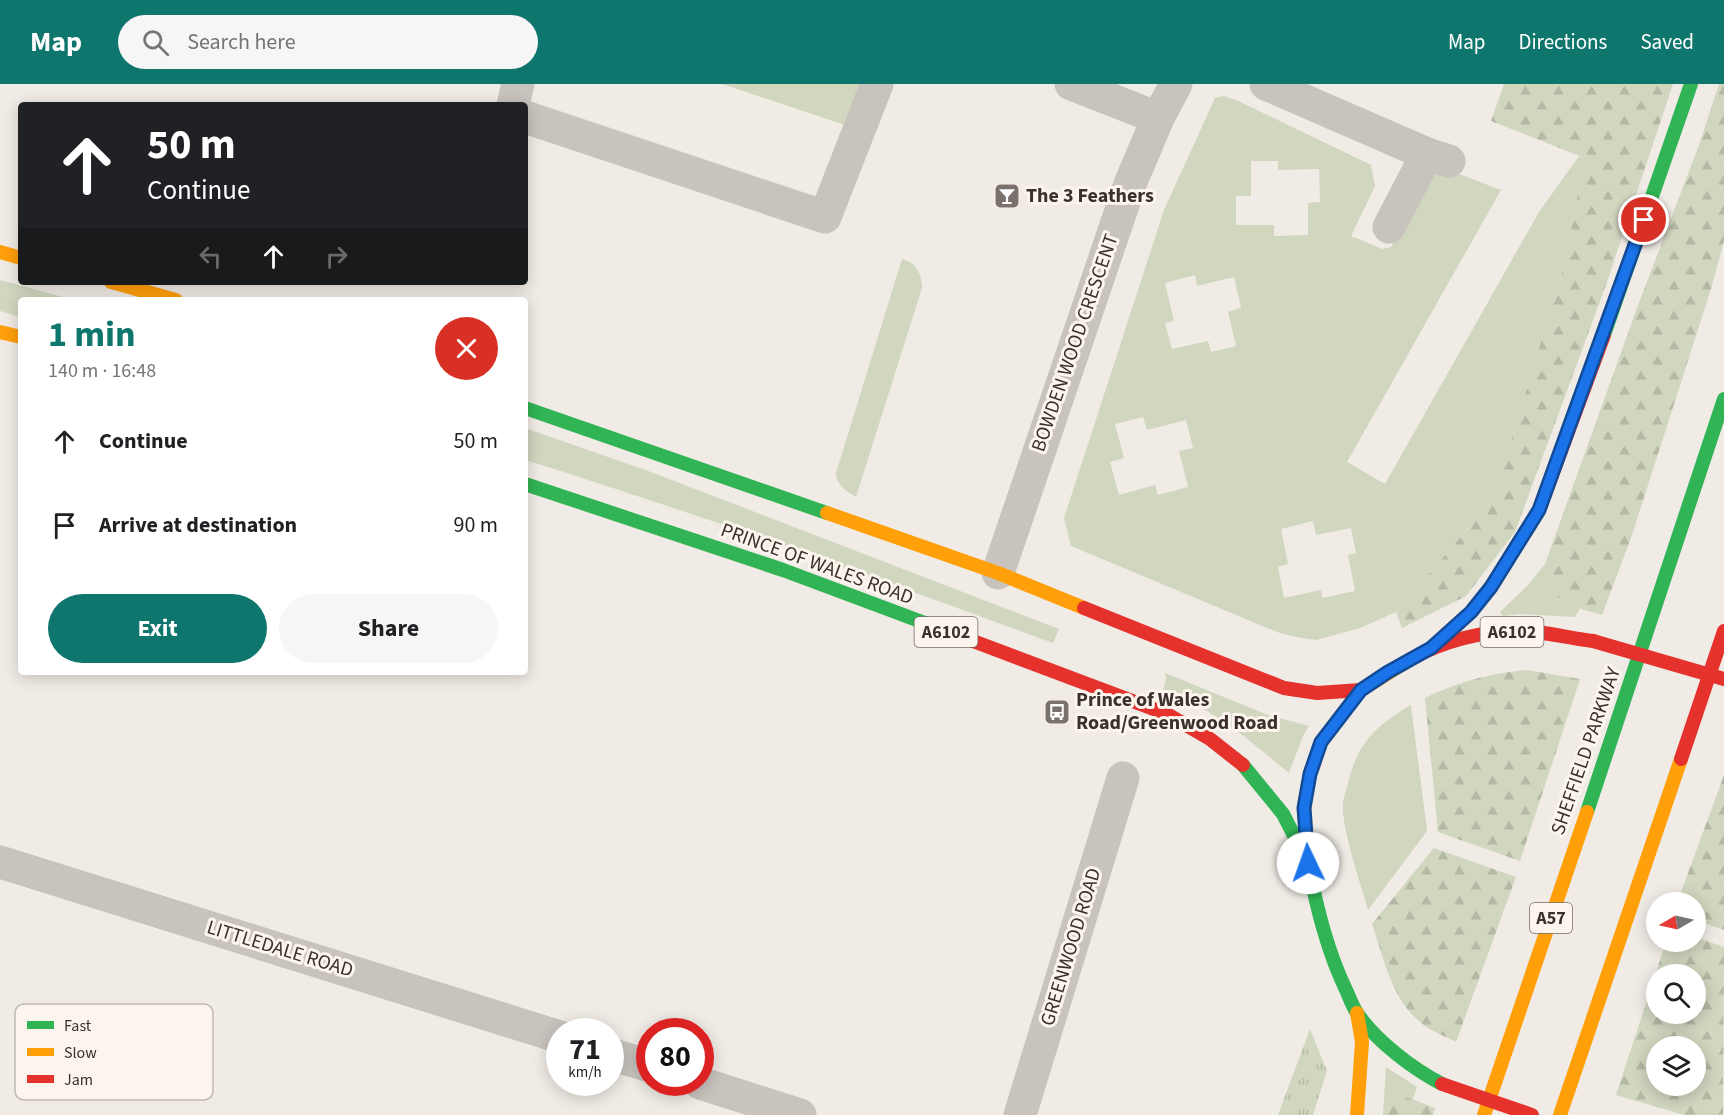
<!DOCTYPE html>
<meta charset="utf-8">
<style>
:root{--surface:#fff;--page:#f6f6f6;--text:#202124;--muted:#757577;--accent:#0f766e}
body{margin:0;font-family:"Source Sans 3",sans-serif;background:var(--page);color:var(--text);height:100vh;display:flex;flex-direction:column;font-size:22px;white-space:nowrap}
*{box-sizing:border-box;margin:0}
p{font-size:20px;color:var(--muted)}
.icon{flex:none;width:33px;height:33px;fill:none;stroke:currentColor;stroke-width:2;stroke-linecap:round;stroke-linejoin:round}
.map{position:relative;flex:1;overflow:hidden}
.panel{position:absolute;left:18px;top:213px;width:510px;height:378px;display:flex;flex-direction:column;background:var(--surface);border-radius:6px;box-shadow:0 3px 15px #0003}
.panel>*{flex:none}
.hud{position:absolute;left:18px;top:18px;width:510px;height:183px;border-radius:6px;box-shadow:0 3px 15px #0003;background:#202124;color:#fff;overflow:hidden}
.needle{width:39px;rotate:261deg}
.fabs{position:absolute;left:1646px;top:808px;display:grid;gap:12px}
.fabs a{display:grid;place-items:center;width:60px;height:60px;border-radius:50%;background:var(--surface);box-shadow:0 3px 15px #0003;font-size:30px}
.speed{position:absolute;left:546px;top:934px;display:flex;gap:12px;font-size:30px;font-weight:700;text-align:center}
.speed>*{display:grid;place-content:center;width:78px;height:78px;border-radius:50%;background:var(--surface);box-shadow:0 3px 15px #0003;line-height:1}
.speed small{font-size:15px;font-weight:400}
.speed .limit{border:9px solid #d22;background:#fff;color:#111}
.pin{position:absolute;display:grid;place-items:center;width:51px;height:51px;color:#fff;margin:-26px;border:3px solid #fff;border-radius:50%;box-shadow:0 2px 6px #0007}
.me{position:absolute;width:66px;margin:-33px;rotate:357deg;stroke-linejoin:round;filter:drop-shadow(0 0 4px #0008)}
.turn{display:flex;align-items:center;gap:21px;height:126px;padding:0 30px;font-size:27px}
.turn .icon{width:78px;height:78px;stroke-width:2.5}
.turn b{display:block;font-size:42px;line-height:51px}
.lanes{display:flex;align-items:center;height:57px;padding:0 30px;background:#0003;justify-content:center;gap:30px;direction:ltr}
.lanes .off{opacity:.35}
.round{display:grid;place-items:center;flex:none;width:63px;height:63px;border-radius:32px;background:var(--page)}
.headline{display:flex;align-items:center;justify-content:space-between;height:102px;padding:0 30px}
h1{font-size:36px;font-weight:700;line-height:45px;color:var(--accent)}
.button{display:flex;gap:12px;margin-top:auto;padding:12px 30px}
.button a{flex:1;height:69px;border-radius:36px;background:var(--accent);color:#fff;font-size:24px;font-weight:700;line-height:69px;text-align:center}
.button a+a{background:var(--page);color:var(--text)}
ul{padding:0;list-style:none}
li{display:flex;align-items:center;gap:18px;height:84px;padding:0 30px}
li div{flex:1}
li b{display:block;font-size:22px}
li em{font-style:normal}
header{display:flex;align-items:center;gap:36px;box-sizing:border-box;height:84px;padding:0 30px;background:var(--accent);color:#fff}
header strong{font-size:28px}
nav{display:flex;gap:33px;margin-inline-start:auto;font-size:21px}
.search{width:420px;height:54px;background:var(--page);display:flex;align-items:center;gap:15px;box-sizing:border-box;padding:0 21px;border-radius:33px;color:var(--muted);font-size:22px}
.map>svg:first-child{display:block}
</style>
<header>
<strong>Map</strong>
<div class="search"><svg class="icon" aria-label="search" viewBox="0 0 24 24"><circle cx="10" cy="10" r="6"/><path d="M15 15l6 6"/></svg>Search here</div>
<nav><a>Map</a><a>Directions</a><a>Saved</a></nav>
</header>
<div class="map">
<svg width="1724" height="1031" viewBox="0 0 1724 1031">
<defs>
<pattern id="forest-firs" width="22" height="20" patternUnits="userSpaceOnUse" patternTransform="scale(1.5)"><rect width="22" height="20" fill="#d1d6bf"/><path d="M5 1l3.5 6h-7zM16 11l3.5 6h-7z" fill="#b4b8a4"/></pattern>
<pattern id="park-tufts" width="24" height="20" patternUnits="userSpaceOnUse" patternTransform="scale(1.5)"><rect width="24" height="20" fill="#d1d6bf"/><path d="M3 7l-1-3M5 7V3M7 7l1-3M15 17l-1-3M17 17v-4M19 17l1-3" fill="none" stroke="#b4b8a4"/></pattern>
</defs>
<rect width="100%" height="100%" fill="#f0ebe5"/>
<g fill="#d1d6bf" fill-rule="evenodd">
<polygon points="722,0 860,0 845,41"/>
<path d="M1223 12 1236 16 1371 81 1375 102 1351 152 1383 165 1391 163 1433 80 1501 106 1347 378 1385 400 1539 128 1579 72 1585 74 1563 187 1493 416 1396 528 1360 544 1316 556 1296 553 1277 548 1071 462 1064 434 1164 126 1215 14ZM1251 77H1278V86L1319 85 1320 118 1308 119V151L1274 152V141H1236V112H1251ZM1195 191 1197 202 1234 193 1241 224 1228 228 1236 262 1211 268 1208 257 1172 265 1165 239 1174 237 1165 199ZM1143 333 1147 346 1186 336 1193 364 1179 367 1188 403 1158 411 1155 401 1119 411 1110 378 1124 374 1115 340ZM1313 437 1316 451 1351 444 1356 469 1348 471 1355 507 1322 514 1321 506 1284 514 1278 483 1288 480 1281 445Z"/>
<path d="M902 175C917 179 921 189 922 204L856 413C846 407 836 401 836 389Z"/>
<polygon points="0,196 74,216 21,216 21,233 0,227"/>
<path d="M525 344 651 388 1059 545 1053 559C878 495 703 431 525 376Z"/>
<path d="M1545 480C1546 505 1555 516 1580 524L1575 533 1519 530 1503 532 1500 528 1527 502Z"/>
<path d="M1165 589 1268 631 1309 642 1303 652 1289 689C1248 655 1214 625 1163 606L1166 595Z"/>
<path d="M1411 621 1427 747 1368 826C1361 800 1341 744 1343 719 1344 711 1347 704 1349 696 1358 658 1378 640 1411 621Z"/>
<polygon points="1386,983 1417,1003 1413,1015 1409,1014 1392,1018 1386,1031 1383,1031"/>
</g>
<g fill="url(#forest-firs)" fill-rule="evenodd">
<polygon points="1504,0 1673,0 1606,201 1515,448 1466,512 1402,544 1396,528 1493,416 1563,186 1585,74 1491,37"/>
<path d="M1719 0H1724V157L1711 205 1631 454 1602 531C1582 525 1557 520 1547 500 1544 495 1546 486 1545 480L1637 224 1699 61Z"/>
<path d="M1527 586 1580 595 1520 777 1438 748 1425 614C1461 597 1488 590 1527 586Z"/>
<polygon points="1724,691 1724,846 1695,836 1695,819 1677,819"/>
<path d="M1434 764 1516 793 1456 958C1445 952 1430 947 1420 938 1391 914 1384 874 1372 840Z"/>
<path d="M1695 853 1724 863 1723 1031H1684L1616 1011 1666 858H1695ZM1656 891H1695V930H1656ZM1656 963H1695V1002H1656Z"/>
<polygon points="1400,1013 1409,1014 1435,1024 1433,1031 1386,1031 1392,1018"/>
</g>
<polygon fill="url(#park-tufts)" points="1310,945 1327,987 1313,1031 1278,1031"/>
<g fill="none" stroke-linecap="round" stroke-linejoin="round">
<g stroke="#c9c3be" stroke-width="33">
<polyline points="1071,0 1158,34"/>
<polyline points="1266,0 1427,70 1449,77"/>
<polyline points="513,21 518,0"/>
<polyline points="525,33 825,133 877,0"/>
<polyline points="1389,143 1427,70"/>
<polyline points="998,489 1130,100 1158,34 1176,0"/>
<polyline points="0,778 560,953"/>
<polyline points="610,970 650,982"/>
<polyline points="700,999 800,1031"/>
<polyline points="1020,1031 1123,694"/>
</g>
<g stroke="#30b455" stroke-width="14">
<polyline points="1604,251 1691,0"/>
<polyline points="525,324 827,429"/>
<polyline points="525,400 783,486 973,557"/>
<polyline points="1243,681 1283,730 1308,779"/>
<polyline points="1587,728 1724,315"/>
<path d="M1308 780C1317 824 1327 867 1347 908 1350 915 1353 923 1357 929 1376 957 1413 985 1442 1000"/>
</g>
<g stroke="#ff9f0a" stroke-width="14">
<polyline points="0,168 21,174"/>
<polyline points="111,198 176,216"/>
<polyline points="0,248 21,253"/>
<polyline points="827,429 998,489 1084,524"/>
<polyline points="1308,780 1304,724 1310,690 1321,658 1361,606 1411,575"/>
<polyline points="1357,929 1362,958 1357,1031"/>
<polyline points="1484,1031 1587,728"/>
<polyline points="1560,1031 1681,675"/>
</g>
<g stroke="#e5322d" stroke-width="14">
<polyline points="1084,524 1284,604 1317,609 1361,606"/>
<polyline points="973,557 1167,630 1210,655 1243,681"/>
<polyline points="1435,561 1471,528 1491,503 1539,426 1604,251"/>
<path d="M1411 575C1443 557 1482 547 1519 547 1543 547 1569 554 1593 557"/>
<polyline points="1681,675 1724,547"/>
</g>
<g stroke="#e5322d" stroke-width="14">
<polyline points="1593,557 1724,595"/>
<polyline points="1442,1000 1532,1031"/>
</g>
</g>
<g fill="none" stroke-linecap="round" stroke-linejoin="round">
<g stroke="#114b97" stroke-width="15">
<polyline id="route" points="1308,779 1304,724 1310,690 1321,658 1361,606 1388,588 1431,564 1471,528 1491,503 1539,426 1644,136"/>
</g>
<use href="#route" stroke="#1a73e8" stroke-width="10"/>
</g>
<defs>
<g id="bar-square" transform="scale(1.35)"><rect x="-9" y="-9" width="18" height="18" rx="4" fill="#7a716c" stroke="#fbf5ee"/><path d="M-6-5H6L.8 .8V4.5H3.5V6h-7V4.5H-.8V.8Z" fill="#fff"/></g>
<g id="bus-square" transform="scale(1.35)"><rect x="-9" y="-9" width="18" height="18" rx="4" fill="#7a716c" stroke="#fbf5ee"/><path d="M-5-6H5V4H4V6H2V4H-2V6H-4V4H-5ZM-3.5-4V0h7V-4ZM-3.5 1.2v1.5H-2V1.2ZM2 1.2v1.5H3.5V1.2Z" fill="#fff"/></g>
</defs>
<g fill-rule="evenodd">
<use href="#bar-square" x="1007" y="112"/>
<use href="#bus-square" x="1057" y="628"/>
</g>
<g text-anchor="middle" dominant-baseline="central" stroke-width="6" stroke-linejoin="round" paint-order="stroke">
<g fill="#fbf5ee" stroke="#756b66" stroke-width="1.5">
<rect x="914.5" y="533" width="63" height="30" rx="4.5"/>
<rect x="1480.5" y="533" width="63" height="30" rx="4.5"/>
<rect x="1530" y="819" width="42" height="30" rx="4.5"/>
</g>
<g font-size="18" font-weight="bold" fill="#3b302b">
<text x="946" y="548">A6102</text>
<text x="1512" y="548">A6102</text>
<text x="1551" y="834">A57</text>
</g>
<g font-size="20" font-weight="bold" fill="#3b302b" stroke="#fbf5ee" text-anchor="start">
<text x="1026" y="112">The 3 Feathers</text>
<text x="1076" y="616">Prince of Wales<tspan x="1076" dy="23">Road/Greenwood Road</tspan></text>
</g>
<g font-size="20" fill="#3b302b" stroke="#fbf5ee">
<text transform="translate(1075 259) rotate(-71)">BOWDEN WOOD CRESCENT</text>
<text transform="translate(817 480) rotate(20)">PRINCE OF WALES ROAD</text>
<text transform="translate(1586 667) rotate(-71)">SHEFFIELD PARKWAY</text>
<text transform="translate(1071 863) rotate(-73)">GREENWOOD ROAD</text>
<text transform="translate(280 865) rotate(17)">LITTLEDALE ROAD</text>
</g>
</g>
<rect x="15" y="920" width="198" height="96" rx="9" fill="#fbf5ee" stroke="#c1bab4" stroke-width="1.5"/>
<rect x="27" y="937" width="27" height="8" fill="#30b455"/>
<rect x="27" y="964" width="27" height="8" fill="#ff9f0a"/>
<rect x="27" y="991" width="27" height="8" fill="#e5322d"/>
<g font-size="16" fill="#3b302b">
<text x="64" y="947">Fast</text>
<text x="64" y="974">Slow</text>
<text x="64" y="1001">Jam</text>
</g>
</svg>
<div class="fabs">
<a><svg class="needle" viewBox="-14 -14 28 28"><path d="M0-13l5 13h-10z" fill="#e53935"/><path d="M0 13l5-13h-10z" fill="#757577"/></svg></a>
<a><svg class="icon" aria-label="search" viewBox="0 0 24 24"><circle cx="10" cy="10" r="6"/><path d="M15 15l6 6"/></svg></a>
<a><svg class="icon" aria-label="layers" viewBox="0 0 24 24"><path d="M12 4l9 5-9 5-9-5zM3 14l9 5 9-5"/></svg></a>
</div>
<div class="speed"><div>71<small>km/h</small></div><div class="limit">80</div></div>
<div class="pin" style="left:1644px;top:136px;background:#d93025"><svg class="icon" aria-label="arrive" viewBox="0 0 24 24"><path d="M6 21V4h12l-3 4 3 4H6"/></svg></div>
<svg class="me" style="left:1308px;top:779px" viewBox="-20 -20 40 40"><circle r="19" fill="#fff"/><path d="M0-13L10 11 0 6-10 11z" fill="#1a73e8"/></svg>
<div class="hud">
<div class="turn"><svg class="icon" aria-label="ahead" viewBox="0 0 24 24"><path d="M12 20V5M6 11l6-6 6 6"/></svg><div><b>50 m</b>Continue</div></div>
<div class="lanes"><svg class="icon off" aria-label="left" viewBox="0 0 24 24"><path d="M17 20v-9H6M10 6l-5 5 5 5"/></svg><svg class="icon" aria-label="ahead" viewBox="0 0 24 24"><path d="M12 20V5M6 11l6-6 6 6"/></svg><svg class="icon off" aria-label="right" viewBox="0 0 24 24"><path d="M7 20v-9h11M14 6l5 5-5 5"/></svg></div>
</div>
<section class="panel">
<div class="headline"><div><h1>1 min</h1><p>140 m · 16:48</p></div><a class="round" style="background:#d93025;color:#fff"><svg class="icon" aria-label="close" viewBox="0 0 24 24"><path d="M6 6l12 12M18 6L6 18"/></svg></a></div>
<ul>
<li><svg class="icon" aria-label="ahead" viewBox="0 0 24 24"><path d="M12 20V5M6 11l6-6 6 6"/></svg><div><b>Continue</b></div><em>50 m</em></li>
<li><svg class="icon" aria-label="arrive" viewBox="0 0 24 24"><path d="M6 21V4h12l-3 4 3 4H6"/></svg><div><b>Arrive at destination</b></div><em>90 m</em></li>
</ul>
<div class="button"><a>Exit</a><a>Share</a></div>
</section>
</div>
